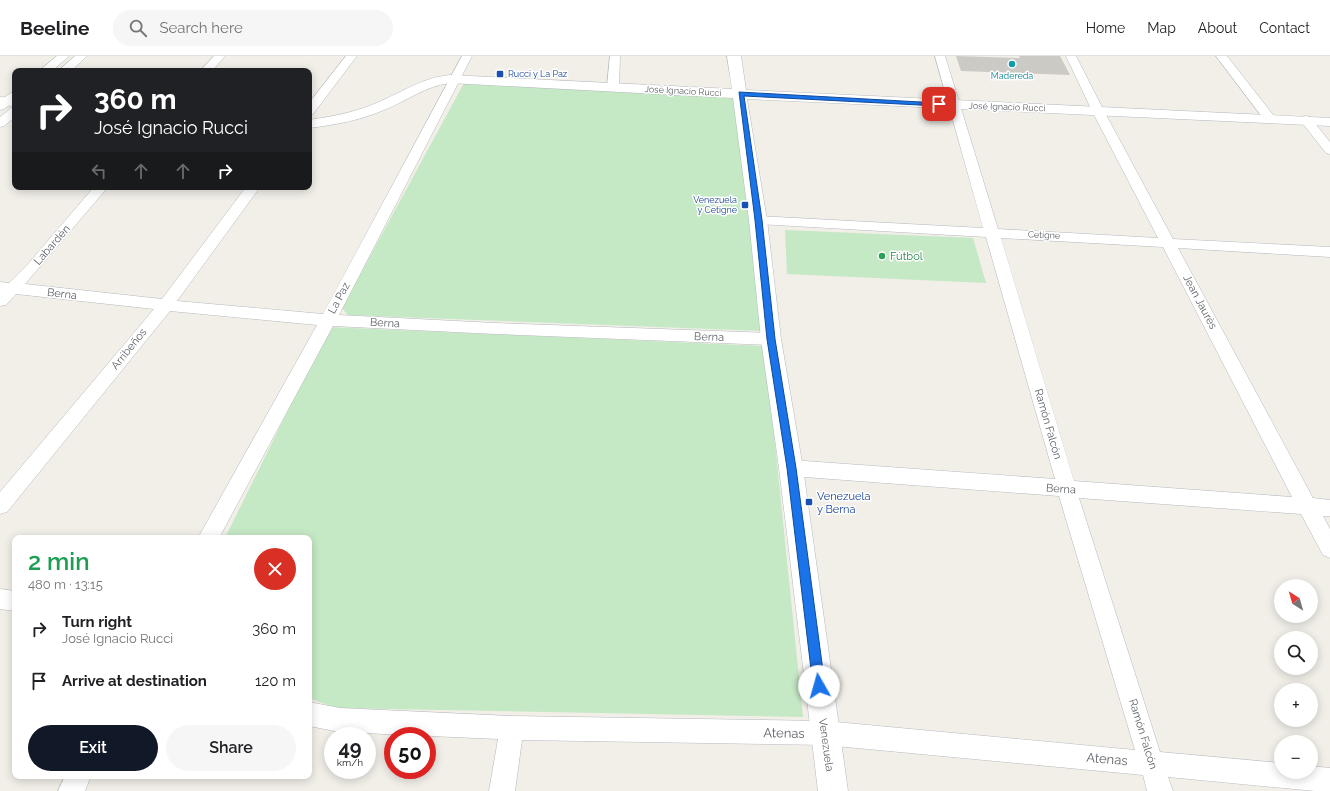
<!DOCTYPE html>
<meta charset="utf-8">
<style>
:root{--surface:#fff;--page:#f6f6f6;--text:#202124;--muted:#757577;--line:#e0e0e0;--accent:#111827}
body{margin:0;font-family:Raleway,sans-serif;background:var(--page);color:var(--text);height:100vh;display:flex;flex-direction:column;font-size:15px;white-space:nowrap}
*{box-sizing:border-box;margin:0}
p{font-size:13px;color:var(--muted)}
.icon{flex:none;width:22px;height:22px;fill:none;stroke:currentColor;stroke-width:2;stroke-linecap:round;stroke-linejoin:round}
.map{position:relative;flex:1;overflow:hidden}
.drawer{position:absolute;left:12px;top:479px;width:300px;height:244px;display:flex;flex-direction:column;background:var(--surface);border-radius:8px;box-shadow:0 2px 10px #0003}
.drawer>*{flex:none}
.hud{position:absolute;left:12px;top:12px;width:300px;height:122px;border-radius:8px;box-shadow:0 2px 10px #0003;background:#202124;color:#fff;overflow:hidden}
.needle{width:26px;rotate:323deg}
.fabs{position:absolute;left:1274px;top:523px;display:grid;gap:8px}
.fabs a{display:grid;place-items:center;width:44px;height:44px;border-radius:50%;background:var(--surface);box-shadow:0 2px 10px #0003;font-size:20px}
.speed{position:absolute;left:324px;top:671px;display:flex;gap:8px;font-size:20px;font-weight:700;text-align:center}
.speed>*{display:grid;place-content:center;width:52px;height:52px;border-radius:50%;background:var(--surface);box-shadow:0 2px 10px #0003;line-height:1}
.speed small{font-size:10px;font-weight:400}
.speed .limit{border:6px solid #d22;background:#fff;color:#111}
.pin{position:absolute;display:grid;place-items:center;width:34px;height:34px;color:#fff;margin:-17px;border-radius:8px;box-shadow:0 2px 6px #0006}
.me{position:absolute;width:44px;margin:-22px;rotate:353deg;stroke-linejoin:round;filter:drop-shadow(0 0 3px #0008)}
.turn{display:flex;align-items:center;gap:14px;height:84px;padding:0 16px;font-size:18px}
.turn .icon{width:52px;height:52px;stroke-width:2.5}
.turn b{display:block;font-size:28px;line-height:34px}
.lanes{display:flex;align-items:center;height:38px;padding:0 16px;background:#0003;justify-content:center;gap:20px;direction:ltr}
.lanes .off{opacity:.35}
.round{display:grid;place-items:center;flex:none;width:42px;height:42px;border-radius:21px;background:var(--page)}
.head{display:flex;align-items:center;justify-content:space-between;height:68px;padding:0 16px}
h1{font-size:24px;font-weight:600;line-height:30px;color:#1e9e55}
.primary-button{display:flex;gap:8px;margin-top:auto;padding:8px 16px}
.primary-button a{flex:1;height:46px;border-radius:24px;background:var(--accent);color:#fff;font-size:16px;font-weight:600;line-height:46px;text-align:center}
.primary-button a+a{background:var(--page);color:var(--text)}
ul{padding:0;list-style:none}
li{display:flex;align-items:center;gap:12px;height:52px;padding:0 16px}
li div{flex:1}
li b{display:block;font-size:15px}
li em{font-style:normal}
header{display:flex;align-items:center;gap:24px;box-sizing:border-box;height:56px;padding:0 20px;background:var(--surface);border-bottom:1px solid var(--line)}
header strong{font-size:19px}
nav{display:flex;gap:22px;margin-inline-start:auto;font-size:14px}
.search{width:280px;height:36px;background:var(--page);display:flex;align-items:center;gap:10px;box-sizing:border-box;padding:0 14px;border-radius:22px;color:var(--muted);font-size:15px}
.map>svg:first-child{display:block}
</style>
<header>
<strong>Beeline</strong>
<div class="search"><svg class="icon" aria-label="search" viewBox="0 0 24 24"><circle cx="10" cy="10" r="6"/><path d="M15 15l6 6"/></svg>Search here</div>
<nav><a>Home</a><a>Map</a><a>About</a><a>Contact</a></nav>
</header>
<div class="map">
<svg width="1330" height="735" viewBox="0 0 1330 735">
<rect width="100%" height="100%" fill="#f1efe8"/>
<g fill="#c5e8c5">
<polygon points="464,27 736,42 763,275 348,259 342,252"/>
<polygon points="785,174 973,182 986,227 787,218"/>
<polygon points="329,271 765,290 803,661 336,652 309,642 309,482 225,482"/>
</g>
<polygon fill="#cccac5" points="956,0 1020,2 1019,0 1060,0 1070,19 961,15"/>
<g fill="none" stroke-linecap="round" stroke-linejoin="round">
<g stroke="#b5b8bc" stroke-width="1">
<g id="street">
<polygon points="57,0 69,0 52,15 39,15"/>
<polygon points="75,0 87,0 71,15 58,15"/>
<polygon points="214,0 225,0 212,15 200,15"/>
<polygon points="346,0 357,0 313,58 309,59 309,47"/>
<polygon points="462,0 472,0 339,259 495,267 771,277 777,279 779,283 777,287 771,289 495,278 333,270 219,482 198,482 317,269 170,255 7,456 0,458 0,436 154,253 16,238 6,249 0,250 0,226 9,227 28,208 94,131 108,131 25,228 162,243 246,131 260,131 177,245 323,258"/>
<polygon points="610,0 620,0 619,31 617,33 609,33 607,31"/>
<path d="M935 0H945L998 173 1158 182 1092 55 1066 0H1076L1104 55 1173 183 1330 191V201L1178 192 1313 442 1330 444V460H1323L1330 473V502L1323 499 1301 458 1079 442 1160 696 1281 707V716H1311V710L1330 712V735H1315L1168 721 1173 735H1147L1143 719 825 689 522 684 515 735H489L498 683 340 676 309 670V646L340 652 512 660 825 665 1135 694 1059 440 791 420 784 418 782 412 784 406 791 404 1055 423 986 181 758 168 753 167 751 164 753 161 758 160 983 172ZM1001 182 1163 191 1292 441 1074 425Z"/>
<polygon points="1216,0 1227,0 1274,60 1276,63 1274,66 1266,66"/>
<polygon points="15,36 15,45 4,53 0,54 0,44 11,37"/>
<polygon points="15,51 15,61 4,70 0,71 0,61 11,52"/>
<polygon points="1306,60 1310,61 1330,86 1330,98 1326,97 1300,64 1302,61"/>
<polygon points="0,533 15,535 15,555 0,553"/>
<polygon points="65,720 91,720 85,735 58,735"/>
</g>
</g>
<g stroke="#b6babf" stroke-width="1">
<g id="secondary">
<path d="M727 0H741L746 34 1330 62V70L747 43 767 164 781 283 803 412 848 735H818L779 412 761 283 749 164 733 42 450 27C425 30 407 45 384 54 361 64 335 69 309 72V64C334 60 358 56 381 45 406 34 422 22 450 19L732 33Z"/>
<polygon points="0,41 15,42 15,50 0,49"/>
</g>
</g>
<use href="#street" fill="#fff" fill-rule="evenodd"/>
<use href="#secondary" fill="#fff" fill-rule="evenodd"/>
</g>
<polygon fill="#1a73e8" stroke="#114b97" points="739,36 939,47 942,48 939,50 744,40 762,164 775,283 796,412 825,630 823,635 819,636 815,635 813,630 787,412 767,283 755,164"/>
<circle fill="#0f9aa8" stroke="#fff" stroke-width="1.5" cx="1012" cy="8" r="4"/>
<g fill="#1a4fb4" stroke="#fff" stroke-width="1.5">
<rect x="496" y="14" width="8" height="8" rx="2"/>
<rect x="741" y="145" width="8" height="8" rx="2"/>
<rect x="805" y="442" width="8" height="8" rx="2"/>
</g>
<circle fill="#2e9e5b" stroke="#fff" stroke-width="1.5" cx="882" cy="200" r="4"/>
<g text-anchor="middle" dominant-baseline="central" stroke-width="3" stroke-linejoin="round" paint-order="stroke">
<g font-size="9" fill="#164399" stroke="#fff" text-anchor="start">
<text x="508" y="18">Rucci y La Paz</text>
<text x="737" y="144" text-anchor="end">Venezuela<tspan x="737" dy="10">y Cetigne</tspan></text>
</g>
<g font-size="9" fill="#0d838f" stroke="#fff">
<text x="1012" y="20">Madereda</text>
</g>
<g font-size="9" fill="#5f6368" stroke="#fff">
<text transform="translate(683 35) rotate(3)">José Ignacio Rucci</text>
<text transform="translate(1007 51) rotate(2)">José Ignacio Rucci</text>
<text transform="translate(1044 179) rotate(3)">Cetigne</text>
</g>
<g font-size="11" fill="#5f6368" stroke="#fff">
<text transform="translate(52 189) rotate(-49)">Labardén</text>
<text transform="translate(62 238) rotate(7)">Berna</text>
<text transform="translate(339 242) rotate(-62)">La Paz</text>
<text transform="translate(1200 246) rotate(62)">Jean Jaurès</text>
<text transform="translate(385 267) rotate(3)">Berna</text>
<text transform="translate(709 281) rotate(2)">Berna</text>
<text transform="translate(129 293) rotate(-51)">Arribeños</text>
<text transform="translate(1048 368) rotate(74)">Ramón Falcón</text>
<text transform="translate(1061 433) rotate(4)">Berna</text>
<text transform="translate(1143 678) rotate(73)">Ramón Falcón</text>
<text transform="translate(826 689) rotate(82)">Venezuela</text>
</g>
<g font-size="11" fill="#27864d" stroke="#fff" text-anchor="start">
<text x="890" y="200">Fútbol</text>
</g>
<g font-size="11" fill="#164399" stroke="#fff" text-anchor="start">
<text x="817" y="440">Venezuela<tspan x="817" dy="13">y Berna</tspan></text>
</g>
<g font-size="13" fill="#5f6368" stroke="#fff">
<text transform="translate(784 677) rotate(1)">Atenas</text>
<text transform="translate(1107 703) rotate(5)">Atenas</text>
</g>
</g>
</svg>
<div class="fabs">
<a><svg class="needle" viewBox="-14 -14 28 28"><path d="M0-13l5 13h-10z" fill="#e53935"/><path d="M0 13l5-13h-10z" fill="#757577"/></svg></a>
<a><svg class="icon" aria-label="search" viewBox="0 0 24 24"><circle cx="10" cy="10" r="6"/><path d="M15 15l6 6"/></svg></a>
<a>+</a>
<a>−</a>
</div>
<div class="speed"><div>49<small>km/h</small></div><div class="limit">50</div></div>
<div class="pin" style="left:939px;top:48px;background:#d93025"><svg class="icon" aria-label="arrive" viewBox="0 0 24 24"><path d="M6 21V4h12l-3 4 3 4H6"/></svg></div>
<svg class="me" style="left:819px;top:630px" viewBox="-20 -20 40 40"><circle r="19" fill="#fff"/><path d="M0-13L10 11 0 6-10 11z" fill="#1a73e8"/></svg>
<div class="hud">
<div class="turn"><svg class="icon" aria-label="right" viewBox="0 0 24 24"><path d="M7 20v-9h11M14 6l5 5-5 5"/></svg><div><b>360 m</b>José Ignacio Rucci</div></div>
<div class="lanes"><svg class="icon off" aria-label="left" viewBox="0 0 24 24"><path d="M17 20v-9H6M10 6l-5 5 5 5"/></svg><svg class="icon off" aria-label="ahead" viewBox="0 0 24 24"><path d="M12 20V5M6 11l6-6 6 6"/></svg><svg class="icon off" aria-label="ahead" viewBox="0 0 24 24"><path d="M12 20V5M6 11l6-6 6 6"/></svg><svg class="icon" aria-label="right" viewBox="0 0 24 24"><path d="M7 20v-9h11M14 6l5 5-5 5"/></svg></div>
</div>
<section class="drawer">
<div class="head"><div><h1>2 min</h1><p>480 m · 13:15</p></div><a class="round" style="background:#d93025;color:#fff"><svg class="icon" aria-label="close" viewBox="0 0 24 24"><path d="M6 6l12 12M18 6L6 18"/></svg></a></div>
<ul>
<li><svg class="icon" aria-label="right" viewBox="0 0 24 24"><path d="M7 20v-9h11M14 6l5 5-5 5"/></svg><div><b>Turn right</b><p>José Ignacio Rucci</p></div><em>360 m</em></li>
<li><svg class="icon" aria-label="arrive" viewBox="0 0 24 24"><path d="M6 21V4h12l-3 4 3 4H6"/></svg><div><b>Arrive at destination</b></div><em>120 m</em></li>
</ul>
<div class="primary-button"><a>Exit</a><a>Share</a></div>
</section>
</div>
